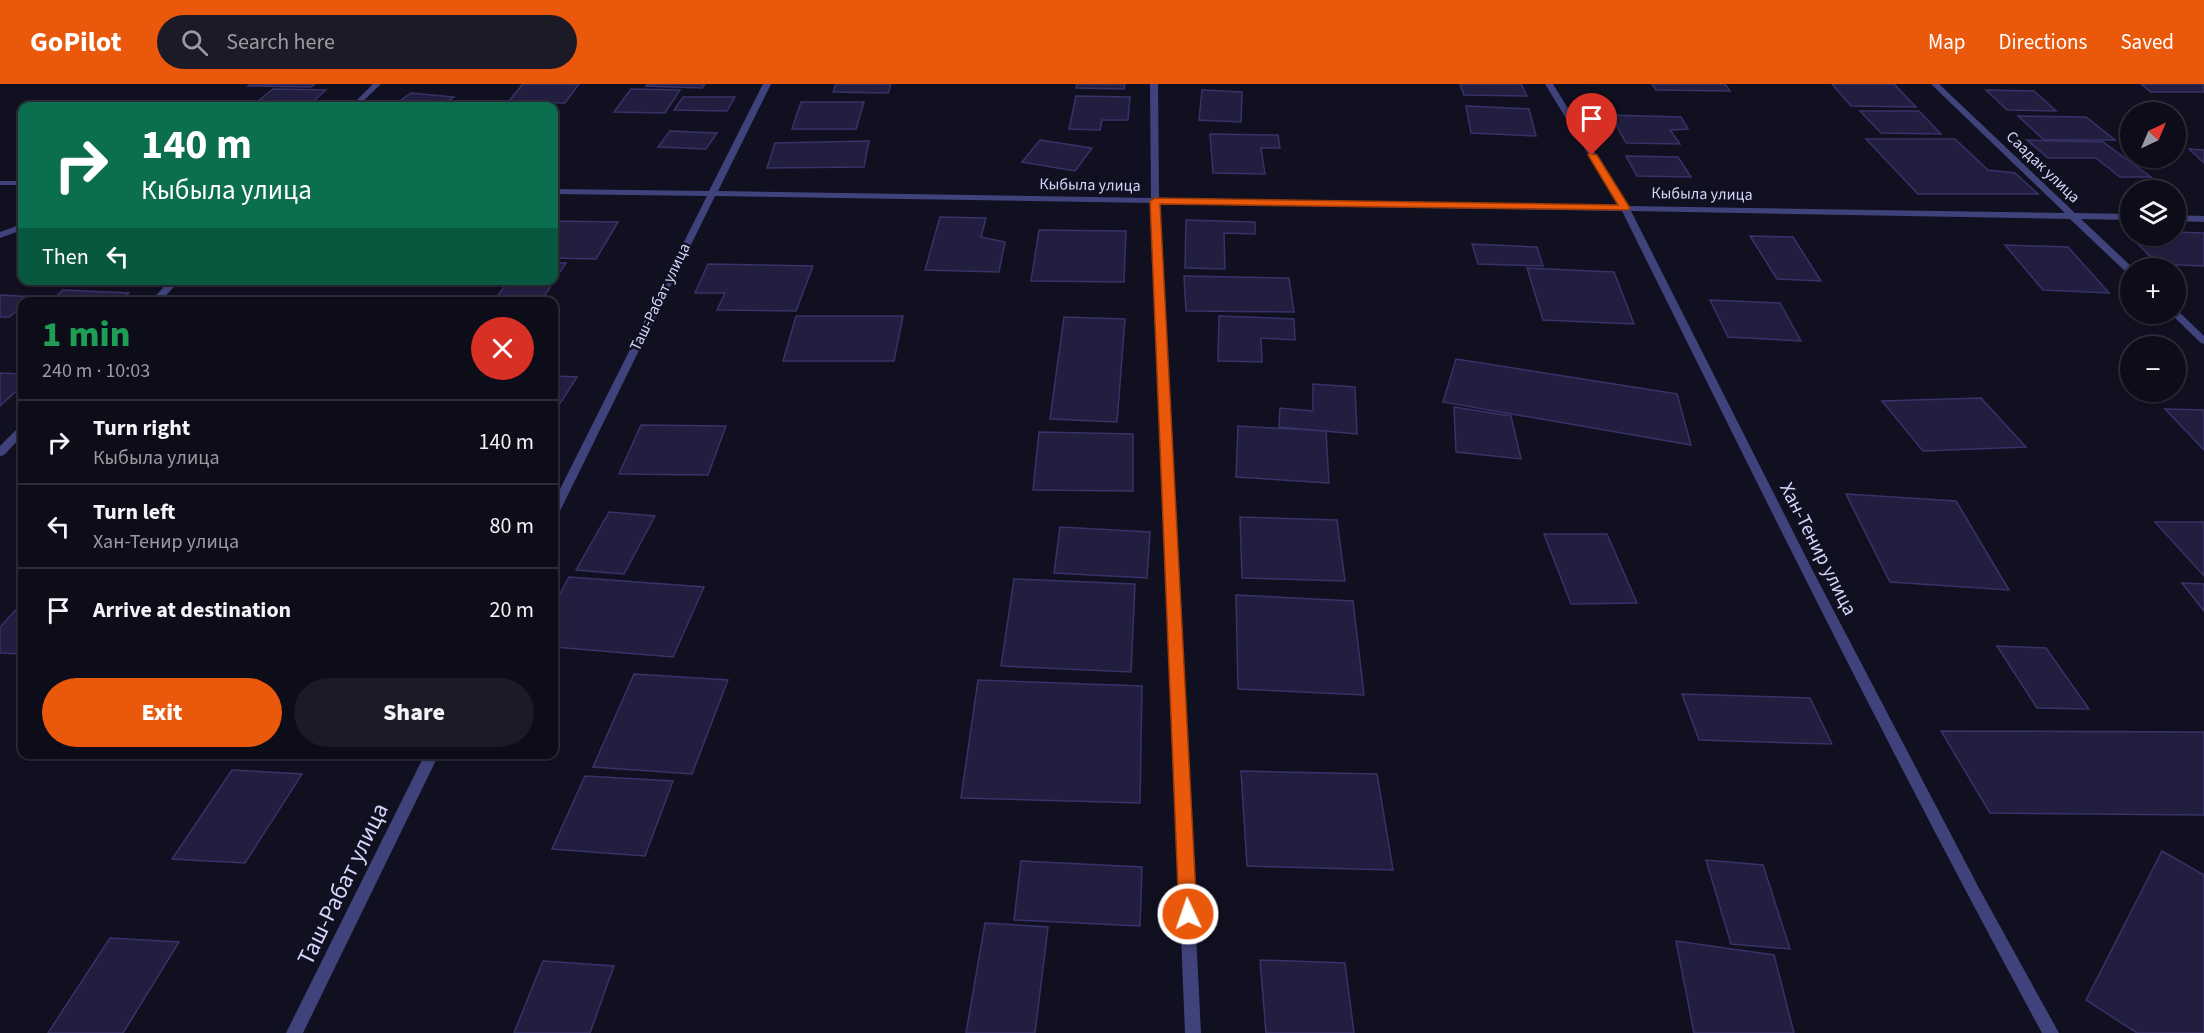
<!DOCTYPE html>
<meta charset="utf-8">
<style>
:root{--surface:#0d0c19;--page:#1b1a26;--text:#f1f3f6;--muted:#9a9ba2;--line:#2d2c38;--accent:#ea580c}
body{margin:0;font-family:"Source Sans 3",sans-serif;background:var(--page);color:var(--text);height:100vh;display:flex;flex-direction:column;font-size:22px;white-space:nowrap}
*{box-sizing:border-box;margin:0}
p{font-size:20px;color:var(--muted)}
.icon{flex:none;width:33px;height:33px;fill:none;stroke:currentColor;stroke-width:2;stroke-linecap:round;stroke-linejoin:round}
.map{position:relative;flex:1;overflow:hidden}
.sheet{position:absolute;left:18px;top:213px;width:540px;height:462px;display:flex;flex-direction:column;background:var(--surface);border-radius:12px;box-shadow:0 2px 4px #0004,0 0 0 2px var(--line)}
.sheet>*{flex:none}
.guide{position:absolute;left:18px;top:18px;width:540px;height:183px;border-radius:12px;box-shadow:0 2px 4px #0004,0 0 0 2px var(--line);background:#0b6e4f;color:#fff;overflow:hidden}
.needle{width:39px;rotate:44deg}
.fabs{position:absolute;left:2120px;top:18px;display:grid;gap:12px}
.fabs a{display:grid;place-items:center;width:66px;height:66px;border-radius:50%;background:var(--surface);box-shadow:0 2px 4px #0004,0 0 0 2px var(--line);font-size:30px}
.pin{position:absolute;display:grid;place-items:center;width:51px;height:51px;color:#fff;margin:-62px -26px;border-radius:50% 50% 50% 0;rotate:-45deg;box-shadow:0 0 6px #0007}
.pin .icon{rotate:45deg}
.me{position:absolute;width:66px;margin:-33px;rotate:357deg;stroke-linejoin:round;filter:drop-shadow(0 0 4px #0008)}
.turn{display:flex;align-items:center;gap:21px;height:126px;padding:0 24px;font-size:27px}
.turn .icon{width:78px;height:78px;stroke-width:2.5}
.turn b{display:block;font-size:42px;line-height:51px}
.then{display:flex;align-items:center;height:57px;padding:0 24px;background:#0003;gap:12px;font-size:22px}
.round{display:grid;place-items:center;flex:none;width:63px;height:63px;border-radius:32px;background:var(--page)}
.headline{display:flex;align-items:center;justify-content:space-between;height:102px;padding:0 24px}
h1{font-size:36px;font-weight:800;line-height:45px;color:#1e9e55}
.primary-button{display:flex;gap:12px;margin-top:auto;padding:12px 24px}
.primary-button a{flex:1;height:69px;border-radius:36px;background:var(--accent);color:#fff;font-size:24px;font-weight:800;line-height:69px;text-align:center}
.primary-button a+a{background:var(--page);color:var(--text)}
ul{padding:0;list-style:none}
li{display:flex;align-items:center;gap:18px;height:84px;padding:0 24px;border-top:2px solid var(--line)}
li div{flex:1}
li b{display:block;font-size:22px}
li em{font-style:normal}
header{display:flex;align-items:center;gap:36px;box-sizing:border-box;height:84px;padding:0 30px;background:var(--accent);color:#fff}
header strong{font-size:28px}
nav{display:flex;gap:33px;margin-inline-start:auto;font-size:21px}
.search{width:420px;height:54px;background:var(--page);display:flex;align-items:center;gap:15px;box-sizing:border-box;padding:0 21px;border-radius:33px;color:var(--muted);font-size:22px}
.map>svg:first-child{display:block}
</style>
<header>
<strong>GoPilot</strong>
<div class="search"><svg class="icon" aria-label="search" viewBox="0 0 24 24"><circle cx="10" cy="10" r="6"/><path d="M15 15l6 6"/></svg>Search here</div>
<nav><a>Map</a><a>Directions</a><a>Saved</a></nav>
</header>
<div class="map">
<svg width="2204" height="949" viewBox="0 0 2204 949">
<rect width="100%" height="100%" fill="#111021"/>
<g fill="#221e3f" stroke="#383269" stroke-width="1.5">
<polygon points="250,0 315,0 311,3 248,2"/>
<polygon points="523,0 579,0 565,19 508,18"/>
<polygon points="648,0 705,0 702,4 646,2"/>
<polygon points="836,0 891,0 888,9 833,8"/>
<polygon points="1077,0 1125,0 1124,5 1076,4"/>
<polygon points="1460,0 1521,0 1527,12 1464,11"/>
<polygon points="1652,0 1725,0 1730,7 1656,6"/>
<polygon points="1832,0 1894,0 1916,23 1851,22"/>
<polygon points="2141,0 2204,0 2204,8 2151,8"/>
<polygon points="273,5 326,6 308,22 252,22"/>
<polygon points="631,5 680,6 665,29 614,28"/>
<polygon points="1202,6 1242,8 1241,38 1199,36"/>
<polygon points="1986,6 2034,7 2056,27 2007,26"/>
<polygon points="411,9 454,13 441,22 393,22"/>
<polygon points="1076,12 1130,13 1128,36 1102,36 1100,46 1069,45"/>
<polygon points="683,13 735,13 727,27 674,26"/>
<polygon points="801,18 864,18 856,45 792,45"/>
<polygon points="1466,22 1529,25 1536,52 1471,49"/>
<polygon points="1860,27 1919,27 1941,50 1881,49"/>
<polygon points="1611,31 1681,33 1688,45 1670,46 1680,60 1626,59"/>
<polygon points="2018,32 2086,33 2115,56 2044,56"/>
<polygon points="670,47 717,49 706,65 658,63"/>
<polygon points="1210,50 1278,51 1280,64 1261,64 1265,90 1213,89"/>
<polygon points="1866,55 1955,55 1988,86 2015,89 2038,110 1918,110"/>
<polygon points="1040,56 1092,64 1075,87 1022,78"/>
<polygon points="2027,56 2103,58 2151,93 2120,93 2096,74 2048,74"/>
<polygon points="869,57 864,83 767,84 775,59"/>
<polygon points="2189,65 2204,66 2204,79"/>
<polygon points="1626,72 1678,73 1691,93 1637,92"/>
<polygon points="940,133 986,134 981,153 1005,158 999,188 925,186"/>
<polygon points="1186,136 1255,138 1255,150 1224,149 1225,185 1185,184"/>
<polygon points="554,137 618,138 596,175 554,174"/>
<polygon points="1039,146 1126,147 1124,198 1031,197"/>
<polygon points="2124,146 2130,146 2130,152 2175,152 2175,148 2204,149 2204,182 2158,180"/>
<polygon points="1750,152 1793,153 1821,197 1777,195"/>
<polygon points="1472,160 1537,163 1543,182 1478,180"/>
<polygon points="2005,161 2068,163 2109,209 2043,206"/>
<polygon points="554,179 566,179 541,217 495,216 509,196 554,196"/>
<polygon points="708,180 813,182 796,227 717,226 725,209 695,209"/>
<polygon points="1527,184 1614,188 1634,240 1543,236"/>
<polygon points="1184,192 1289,194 1294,228 1186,227"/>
<polygon points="63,206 129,209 119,218 50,218"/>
<polygon points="0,211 35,213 29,218 22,218 22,223 9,233 0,233"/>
<polygon points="228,212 288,214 284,218 222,218"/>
<polygon points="1710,216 1780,219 1801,257 1728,253"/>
<polygon points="796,232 903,232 894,277 783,277"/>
<polygon points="1219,232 1294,235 1295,256 1261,254 1262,278 1218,277"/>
<polygon points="1064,233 1125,235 1117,338 1050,335"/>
<polygon points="1456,275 1677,310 1691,361 1443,318"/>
<polygon points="0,289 22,290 22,302 0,322"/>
<polygon points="554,292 577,293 554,329"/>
<polygon points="1313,300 1355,303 1357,350 1279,343 1280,324 1313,327"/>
<polygon points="1981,314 2026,363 1923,367 1882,317"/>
<polygon points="1454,323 1511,332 1521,375 1456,368"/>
<polygon points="2165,325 2204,326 2204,366"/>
<polygon points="641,341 726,342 708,391 619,390"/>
<polygon points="1238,342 1326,347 1329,399 1236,393"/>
<polygon points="1039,348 1133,350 1133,407 1033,406"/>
<polygon points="1846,410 1956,417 2009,506 1890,498"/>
<polygon points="609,428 655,432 624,490 576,486"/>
<polygon points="1240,433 1337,436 1345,497 1242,494"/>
<polygon points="2155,438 2204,438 2204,492"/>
<polygon points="1060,443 1150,448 1147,494 1054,489"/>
<polygon points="1544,450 1607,450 1637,519 1571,520"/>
<polygon points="569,493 704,503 673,573 554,563 554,521"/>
<polygon points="1014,495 1135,500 1131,588 1001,582"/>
<polygon points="2182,499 2204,500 2204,527"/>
<polygon points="1236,511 1353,517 1364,611 1238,605"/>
<polygon points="22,519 22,570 0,569 0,543"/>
<polygon points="1997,562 2046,564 2089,625 2037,624"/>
<polygon points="634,590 728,596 692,690 593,683"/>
<polygon points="978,596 1142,602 1140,719 961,714"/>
<polygon points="1682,610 1810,614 1832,660 1699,656"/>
<polygon points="1941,647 2204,648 2204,731 1990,729"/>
<polygon points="232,686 302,690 245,779 172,775"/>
<polygon points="1241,687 1377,690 1393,786 1247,782"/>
<polygon points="585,692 673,697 645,772 552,765"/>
<polygon points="2162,767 2204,791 2204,949 2137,949 2086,916"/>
<polygon points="1706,776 1763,781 1790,865 1731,860"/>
<polygon points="1021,777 1142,783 1140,842 1014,836"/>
<polygon points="985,839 1048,843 1035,949 966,949"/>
<polygon points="110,854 179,858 123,949 48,949"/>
<polygon points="1676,857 1774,871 1794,949 1694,949"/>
<polygon points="1260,876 1345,879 1354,949 1266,949"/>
<polygon points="543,877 614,882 590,949 514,949"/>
</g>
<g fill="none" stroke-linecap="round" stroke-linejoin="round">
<g fill="#40437b" fill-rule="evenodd">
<polygon points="373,0 381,0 358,22 351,22"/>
<path d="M763 0H771L718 107 1151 114 1150 0H1158L1159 114 1620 122 1545 0H1553L1628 122 2065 129 1931 0H1939L2075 129 2130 130V136L2081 135 2133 184H2130V190L2127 189 2070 135 1631 127 1815 491 1980 806 2059 949H2042C1895 679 1759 403 1622 127L1159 120 1201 949H1185L1151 119 715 112 560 427 558 430 554 431V417L707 112 554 110V105L709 107Z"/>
<rect x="0" y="97" width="22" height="4"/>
<polygon points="2175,131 2204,132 2204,138 2175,137"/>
<polygon points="22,140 22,146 0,154 0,148"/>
<polygon points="170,196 180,196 160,218 150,218"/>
<polygon points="2175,226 2178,227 2204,252 2204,260 2201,259 2172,231 2171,230 2175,230"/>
<polygon points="22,343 22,352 4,371 0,372 0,362 18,344"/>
<polygon points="425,670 439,670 303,949 286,949"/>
</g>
</g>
<polygon fill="#ea580c" stroke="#983908" stroke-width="1.5" points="1589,69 1597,71 1630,124 1628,126 1160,120 1197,830 1194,836 1188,838 1181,836 1179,830 1150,117 1155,114 1618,121 1588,71"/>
<g text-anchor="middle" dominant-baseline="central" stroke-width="5" stroke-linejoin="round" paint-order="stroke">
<g font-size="16" fill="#d5d4fa" stroke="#111021">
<text transform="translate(2043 83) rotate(44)">Саадак улица</text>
<text transform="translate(1090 101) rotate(1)">Кыбыла улица</text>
<text transform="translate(1702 110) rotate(1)">Кыбыла улица</text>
<text transform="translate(660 213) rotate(-64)">Таш-Рабат улица</text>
</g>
<g font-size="20" fill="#d5d4fa" stroke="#111021">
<text transform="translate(1818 465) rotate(63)">Хан-Тенир улица</text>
</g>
<g font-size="24" fill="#d5d4fa" stroke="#111021">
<text transform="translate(343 800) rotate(-64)">Таш-Рабат улица</text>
</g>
</g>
</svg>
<div class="fabs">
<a><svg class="needle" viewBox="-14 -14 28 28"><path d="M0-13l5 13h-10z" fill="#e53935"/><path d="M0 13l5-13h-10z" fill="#9a9ba2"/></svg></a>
<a><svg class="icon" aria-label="layers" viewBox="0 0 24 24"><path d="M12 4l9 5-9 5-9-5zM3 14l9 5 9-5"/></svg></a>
<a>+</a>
<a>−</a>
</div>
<div class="pin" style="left:1592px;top:71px;background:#d93025"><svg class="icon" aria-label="arrive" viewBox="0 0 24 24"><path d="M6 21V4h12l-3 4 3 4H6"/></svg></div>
<svg class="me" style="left:1188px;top:830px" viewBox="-20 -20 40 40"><circle r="17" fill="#ea580c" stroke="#fff" stroke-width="3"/><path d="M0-11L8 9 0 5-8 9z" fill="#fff"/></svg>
<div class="guide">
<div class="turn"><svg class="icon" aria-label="right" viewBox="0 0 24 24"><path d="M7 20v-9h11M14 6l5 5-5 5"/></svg><div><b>140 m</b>Кыбыла улица</div></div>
<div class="then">Then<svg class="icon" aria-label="left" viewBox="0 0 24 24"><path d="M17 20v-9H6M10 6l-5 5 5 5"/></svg></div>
</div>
<section class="sheet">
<div class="headline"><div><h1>1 min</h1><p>240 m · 10:03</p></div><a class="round" style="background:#d93025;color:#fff"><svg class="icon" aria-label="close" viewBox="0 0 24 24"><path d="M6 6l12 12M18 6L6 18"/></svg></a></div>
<ul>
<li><svg class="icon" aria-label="right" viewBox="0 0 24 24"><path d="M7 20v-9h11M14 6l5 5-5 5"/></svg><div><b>Turn right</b><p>Кыбыла улица</p></div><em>140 m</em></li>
<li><svg class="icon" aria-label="left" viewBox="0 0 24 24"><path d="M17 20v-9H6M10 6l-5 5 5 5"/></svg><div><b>Turn left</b><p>Хан-Тенир улица</p></div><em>80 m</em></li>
<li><svg class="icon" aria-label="arrive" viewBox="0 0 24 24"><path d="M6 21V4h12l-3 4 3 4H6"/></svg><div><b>Arrive at destination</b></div><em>20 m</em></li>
</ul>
<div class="primary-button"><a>Exit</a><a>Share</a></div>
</section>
</div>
